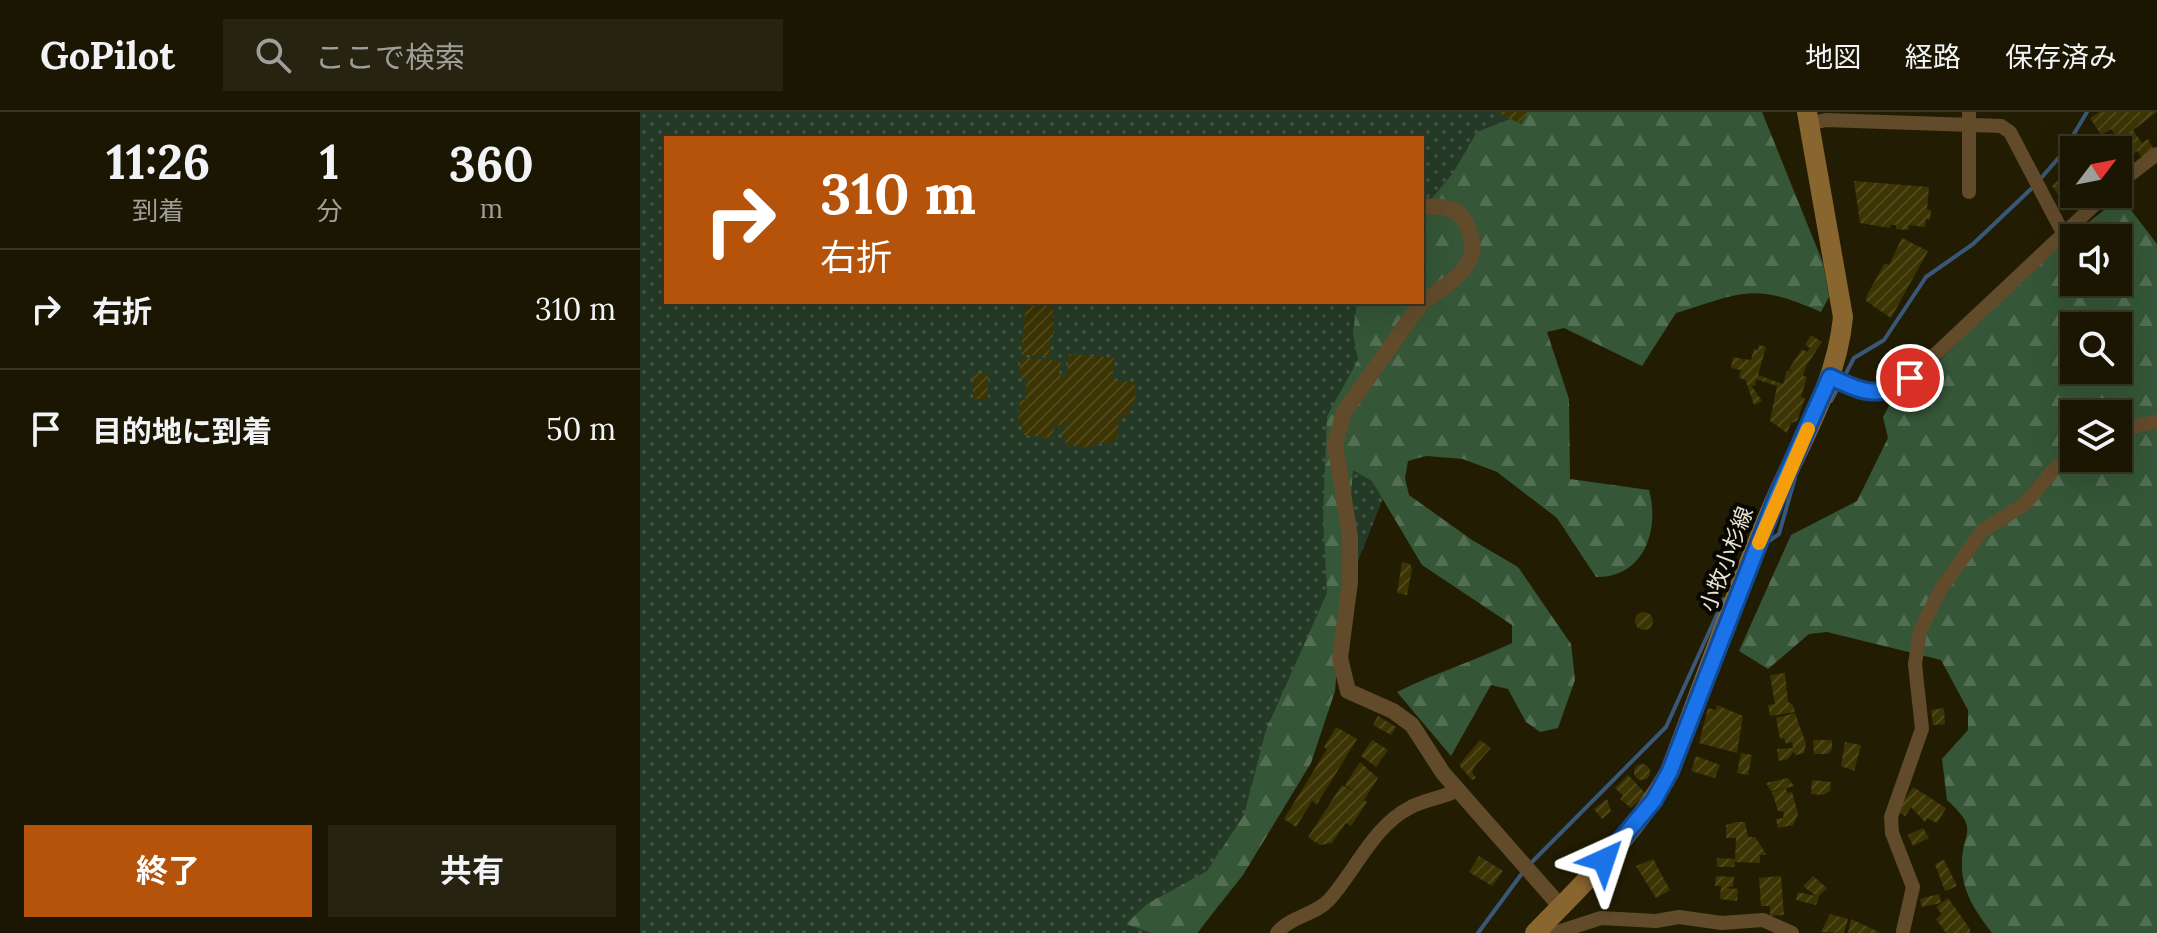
<!DOCTYPE html>
<html lang="ja">
<meta charset="utf-8">
<style>
:root{--surface:#1a1602;--page:#272311;--text:#f1f3f6;--muted:#9f9f99;--line:#383524;--accent:#b45309}
body{margin:0;font-family:Lora,"Noto Sans JP",serif;background:var(--page);color:var(--text);height:100vh;display:flex;flex-direction:column;font-size:30px;white-space:nowrap}
*{box-sizing:border-box;margin:0}
p{font-size:26px;color:var(--muted)}
.icon{flex:none;width:44px;height:44px;fill:none;stroke:currentColor;stroke-width:2;stroke-linecap:round;stroke-linejoin:round}
.map{position:relative;flex:1;overflow:hidden}
.details{display:flex;flex-direction:column;background:var(--surface);width:640px}
.details>*{flex:none}
.hud{position:absolute;left:24px;top:24px;width:760px;height:168px;border-radius:0px;box-shadow:0 8px 32px #0002,0 0 0 2px var(--line);background:#b45309;color:#fff;overflow:hidden}
.needle{width:52px;rotate:58deg}
.controls{position:absolute;left:1420px;top:24px;display:grid;gap:16px}
.controls a{display:grid;place-items:center;width:72px;height:72px;border-radius:0px;background:var(--surface);box-shadow:0 8px 32px #0002,0 0 0 2px var(--line);font-size:40px}
.pin{position:absolute;display:grid;place-items:center;width:68px;height:68px;color:#fff;margin:-34px;border:4px solid #fff;border-radius:50%;box-shadow:0 2px 8px #0007}
.me{position:absolute;width:88px;margin:-44px;rotate:42deg;stroke-linejoin:round;filter:drop-shadow(0 0 6px #0008)}
.turn{display:flex;align-items:center;gap:28px;height:168px;padding:0 24px;font-size:36px}
.turn .icon{width:104px;height:104px;stroke-width:2.5}
.turn b{display:block;font-size:56px;line-height:68px}
.eta{display:flex;justify-content:space-evenly;align-items:center;height:136px;text-align:center}
.eta b{font-size:48px;font-weight:700;line-height:56px}
.button{display:flex;gap:16px;margin-top:auto;padding:16px 24px}
.button a{flex:1;height:92px;border-radius:0px;background:var(--accent);color:#fff;font-size:32px;font-weight:700;line-height:92px;text-align:center}
.button a+a{background:var(--page);color:var(--text)}
ul{padding:0;list-style:none}
li{display:flex;align-items:center;gap:24px;height:120px;padding:0 24px;border-top:2px solid var(--line)}
li div{flex:1}
li b{display:block;font-size:30px}
li em{font-style:normal}
header{display:flex;align-items:center;gap:48px;box-sizing:border-box;height:112px;padding:0 40px;background:var(--surface);border-bottom:2px solid var(--line)}
header strong{font-size:38px}
nav{display:flex;gap:44px;margin-inline-start:auto;font-size:28px}
.search{width:560px;height:72px;background:var(--page);display:flex;align-items:center;gap:20px;box-sizing:border-box;padding:0 28px;border-radius:0px;color:var(--muted);font-size:30px}
main{display:flex;flex:1;min-height:0}
.map>svg:first-child{display:block}
</style>
<header>
<strong>GoPilot</strong>
<div class="search"><svg class="icon" aria-label="search" viewBox="0 0 24 24"><circle cx="10" cy="10" r="6"/><path d="M15 15l6 6"/></svg>ここで検索</div>
<nav><a>地図</a><a>経路</a><a>保存済み</a></nav>
</header>
<main>
<section class="details">
<div class="eta">
<div><b>11:26</b><p>到着</p></div>
<div><b>1</b><p>分</p></div>
<div><b>360</b><p>m</p></div>
</div>
<ul>
<li><svg class="icon" aria-label="right" viewBox="0 0 24 24"><path d="M7 20v-9h11M14 6l5 5-5 5"/></svg><div><b>右折</b></div><em>310 m</em></li>
<li><svg class="icon" aria-label="arrive" viewBox="0 0 24 24"><path d="M6 21V4h12l-3 4 3 4H6"/></svg><div><b>目的地に到着</b></div><em>50 m</em></li>
</ul>
<div class="button"><a>終了</a><a>共有</a></div>
</section>
<div class="map">
<svg width="1517" height="821" viewBox="0 0 1517 821">
<defs>
<pattern id="grass-dots" width="8" height="8" patternUnits="userSpaceOnUse" patternTransform="scale(2)"><rect width="8" height="8" fill="#243a26"/><path d="M2 2h.1M6 6h.1" fill="none" stroke="#445645" stroke-width="1.8" stroke-linecap="round"/></pattern>
<pattern id="forest-firs" width="22" height="20" patternUnits="userSpaceOnUse" patternTransform="scale(2)"><rect width="22" height="20" fill="#355637"/><path d="M5 1l3.5 6h-7zM16 11l3.5 6h-7z" fill="#526e53"/></pattern>
<pattern id="building-hatch" width="6" height="6" patternUnits="userSpaceOnUse" patternTransform="scale(2)"><rect width="6" height="6" fill="#3c3403"/><path d="M-1 1l2-2M0 6l6-6M5 7l2-2" fill="none" stroke="#4f481b"/></pattern>
</defs>
<rect width="100%" height="100%" fill="#221d02"/>
<path fill="url(#grass-dots)" fill-rule="evenodd" d="M0 0H997L782 289 583 787 558 821H0ZM26 26H782V190H26Z"/>
<g fill="url(#forest-firs)" fill-rule="evenodd">
<path d="M888 0H1122L1183 151 1189 185 1181 200C1113 170 1104 180 1036 201L1002 254 924 216 907 220 929 287 930 367 1009 378C1020 418 1004 466 956 465L917 406 857 360 823 347 786 344 768 349 765 366 769 383 832 428 878 455 931 532 935 568 918 616 900 620 886 610 868 577 851 573 811 644 757 580C795 561 834 549 872 531V513L782 453 732 369 713 358 695 579 671 651 603 763 557 821H512L486 812 507 792 567 759 604 703 626 618 687 481 683 406 687 304 718 248 713 221 717 190H782V98L813 61 837 20Z"/>
<path d="M1481 85 1517 132V821H1352C1337 801 1322 781 1322 754 1321 718 1342 720 1307 688L1302 647 1328 618V598L1301 548 1187 520 1169 522 1128 557 1099 539 1151 423 1217 389 1248 326 1243 305 1253 286 1292 256 1397 150ZM1434 126H1478V170H1434ZM1434 214H1478V258H1434ZM1434 302H1478V346H1434Z"/>
</g>
<g fill="none" stroke-linecap="round" stroke-linejoin="round">
<g stroke="#395778" stroke-width="4">
<polyline points="1402,65 1422,42 1447,0"/>
<polyline points="1204,265 1214,246 1244,228 1286,165 1333,132 1391,77"/>
<polyline points="1191,289 1200,272"/>
<polyline points="1126,431 1139,422 1155,366"/>
<polyline points="889,753 1026,615 1084,487"/>
<polyline points="838,821 883,760"/>
</g>
</g>
<g fill="url(#building-hatch)">
<polygon points="857,0 885,0 888,1 881,12"/>
<polygon points="1460,0 1517,0 1493,18 1502,31 1508,27 1514,38 1502,46 1497,39 1489,45 1471,17 1461,23 1450,6"/>
<polygon points="1425,62 1434,72 1434,82 1446,82 1451,88 1444,95 1437,88 1431,93 1423,89 1412,74"/>
<polygon points="1214,69 1289,75 1287,97 1291,98 1290,108 1286,107 1285,115 1269,113 1268,118 1256,117 1256,113 1250,113 1250,116 1220,111"/>
<polygon points="1262,126 1288,139 1251,206 1226,189 1227,183 1245,151 1249,153"/>
<polygon points="386,190 413,190 413,226 410,226 409,245 381,242"/>
<polygon points="1171,223 1182,230 1166,254 1163,264 1167,265 1161,285 1165,286 1157,309 1151,311 1147,321 1130,309 1137,274 1116,267 1115,274 1111,273 1122,289 1114,293 1106,269 1099,265 1101,258 1091,256 1093,245 1103,247 1103,251 1104,247 1111,248 1114,237 1118,238 1119,233 1126,235 1118,263 1143,272 1147,258 1152,260 1149,257 1162,237 1167,240 1170,236 1165,233"/>
<polygon points="429,242 474,246 472,268 494,270 496,292 490,292 489,303 483,302 482,308 478,307 478,326 468,332 452,332 452,336 425,333 426,324 421,324 422,316 427,316 427,312 414,314 412,326 382,323 383,313 378,312 380,288 385,288 387,267 379,266 381,245 421,249 419,263 427,264"/>
<rect x="333" y="262" width="15" height="25"/>
<polygon points="762,450 770,452 772,457 767,483 757,481"/>
<circle cx="1004" cy="509" r="9"/>
<polygon points="1145,561 1148,590 1153,593 1155,600 1130,604 1128,593 1135,592 1130,563"/>
<polygon points="1077,593 1103,604 1097,641 1059,631 1068,596 1076,598"/>
<polygon points="1304,596 1305,612 1293,613 1291,598"/>
<polygon points="1155,601 1166,632 1164,641 1156,643 1153,640 1148,647 1139,649 1137,637 1153,636 1152,630 1146,632 1144,626 1140,627 1136,606"/>
<polygon points="738,604 756,615 751,623 733,613"/>
<polygon points="696,615 717,627 677,692 672,689 656,715 644,707 687,637 684,635"/>
<polygon points="732,628 748,638 736,655 721,644"/>
<polygon points="840,628 851,636 834,655 832,661 836,666 832,668 819,653"/>
<polygon points="1173,628 1192,628 1192,637 1188,642 1174,642"/>
<polygon points="1205,630 1221,633 1214,659 1201,654"/>
<polygon points="1101,641 1112,643 1108,663 1097,661"/>
<polygon points="1056,644 1080,653 1075,666 1051,659"/>
<polygon points="720,650 738,666 724,688 727,690 711,714 706,711 692,731 680,733 668,725 702,673 717,681 705,673"/>
<circle cx="1002" cy="660" r="8"/>
<polygon points="988,663 1006,682 991,696 980,687 983,684 975,676"/>
<polygon points="1148,666 1154,674 1146,676 1147,681 1152,680 1158,702 1153,713 1138,716 1136,707 1143,706 1144,700 1138,699 1132,680 1143,676 1131,679 1126,671"/>
<polygon points="1172,668 1191,670 1190,679 1183,683 1171,682"/>
<polygon points="1273,675 1306,696 1297,711 1287,706 1285,710 1271,695 1265,704 1257,699"/>
<polygon points="967,687 971,699 962,707 954,697"/>
<polygon points="1096,710 1105,710 1108,725 1115,725 1127,743 1120,743 1120,751 1095,750 1094,755 1077,755 1077,746 1095,747 1096,726 1086,726 1086,713"/>
<polygon points="1283,716 1289,726 1273,734 1268,723"/>
<polygon points="839,744 863,759 852,774 829,760"/>
<polygon points="1013,747 1030,778 1016,786 996,754"/>
<polygon points="1304,748 1317,774 1305,779 1295,752"/>
<polygon points="1076,764 1094,765 1093,774 1086,776 1098,777 1097,789 1080,787 1081,774 1075,774"/>
<polygon points="1141,764 1144,803 1130,804 1130,794 1121,794 1119,766"/>
<polygon points="1173,764 1187,776 1179,784 1176,793 1156,788 1158,780 1176,784 1163,774"/>
<polygon points="1299,782 1301,791 1282,795 1280,787"/>
<polygon points="1308,786 1330,817 1330,821 1306,821 1296,807 1302,802 1296,795"/>
<polygon points="1190,802 1208,807 1204,821 1181,820"/>
<polygon points="1211,807 1241,821 1208,821"/>
</g>
<g fill="none" stroke-linecap="round" stroke-linejoin="round">
<g stroke="#624b2b" stroke-width="14">
<polyline points="1329,0 1329,80"/>
<polyline points="1168,12 1186,8 1361,14 1370,20 1423,121"/>
<polyline points="1478,72 1517,42"/>
<polyline points="1190,265 1238,281 1270,266 1466,82"/>
<polyline points="1478,319 1517,309"/>
<polyline points="1263,819 1273,775 1252,721 1251,705 1282,617 1275,552 1280,519 1300,478 1342,419 1385,392 1417,354 1434,344"/>
<path d="M637 821C651 804 675 803 689 788 716 758 733 714 771 695 786 687 803 686 818 678"/>
<polyline points="915,821 961,806 1016,809 1039,805 1082,811 1123,808 1152,821"/>
</g>
<g stroke="#624b2b" stroke-width="16">
<path d="M782 94 802 95 818 100C853 145 819 165 782 190"/>
<polyline points="782,190 704,300 695,332 710,424 710,470 700,546 708,579 753,599 772,613 803,661 921,795"/>
</g>
<path stroke="#89652f" stroke-width="20" d="M895 821C944 771 996 721 1030 659 1065 568 1097 475 1136 386 1162 327 1197 270 1203 205L1167 0"/>
</g>
<g fill="none" stroke-linecap="round" stroke-linejoin="round">
<g stroke="#114b97" stroke-width="20">
<path id="route" d="M964 748 1014 688 1030 659 1136 387 1190 265C1224 280 1236 288 1270 266"/>
</g>
<use href="#route" stroke="#1a73e8" stroke-width="14"/>
<polyline stroke="#f59e0b" stroke-width="14" points="1119,431 1168,317"/>
</g>
<g text-anchor="middle" dominant-baseline="central" stroke-width="8" stroke-linejoin="round" paint-order="stroke">
<g font-size="22" fill="#e8e5d4" stroke="#090701">
<text transform="translate(1086 447) rotate(-69)">小牧小杉線</text>
</g>
</g>
</svg>
<div class="controls">
<a><svg class="needle" viewBox="-14 -14 28 28"><path d="M0-13l5 13h-10z" fill="#e53935"/><path d="M0 13l5-13h-10z" fill="#9f9f99"/></svg></a>
<a><svg class="icon" aria-label="sound" viewBox="0 0 24 24"><path d="M4 9h4l5-4v14l-5-4H4zM17 9q2 3 0 6"/></svg></a>
<a><svg class="icon" aria-label="search" viewBox="0 0 24 24"><circle cx="10" cy="10" r="6"/><path d="M15 15l6 6"/></svg></a>
<a><svg class="icon" aria-label="layers" viewBox="0 0 24 24"><path d="M12 4l9 5-9 5-9-5zM3 14l9 5 9-5"/></svg></a>
</div>
<div class="pin" style="left:1270px;top:266px;background:#d93025"><svg class="icon" aria-label="arrive" viewBox="0 0 24 24"><path d="M6 21V4h12l-3 4 3 4H6"/></svg></div>
<svg class="me" style="left:964px;top:748px" viewBox="-20 -20 40 40"><path d="M0-17L14 15 0 8-14 15z" fill="#1a73e8" stroke="#fff" stroke-width="4"/></svg>
<div class="hud">
<div class="turn"><svg class="icon" aria-label="right" viewBox="0 0 24 24"><path d="M7 20v-9h11M14 6l5 5-5 5"/></svg><div><b>310 m</b>右折</div></div>
</div>
</div>
</main>
